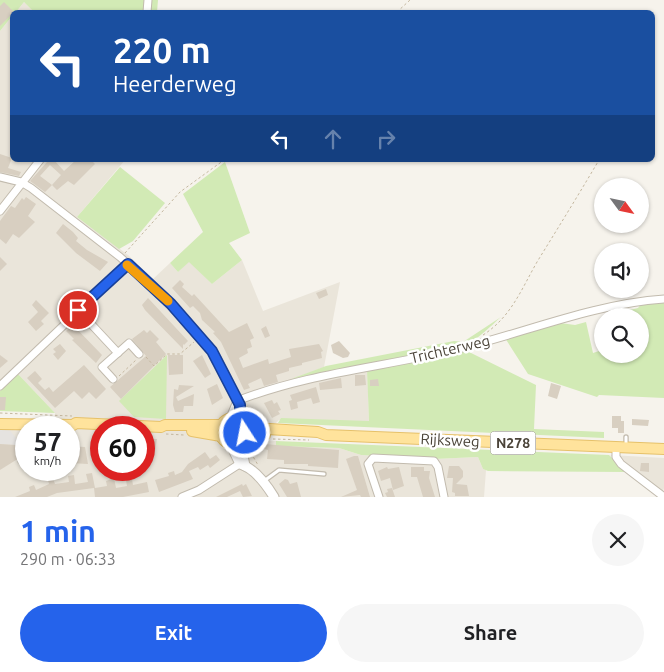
<!DOCTYPE html>
<meta charset="utf-8">
<style>
:root{--surface:#fff;--page:#f6f6f6;--text:#202124;--muted:#757577;--accent:#2563eb}
body{margin:0;font-family:Ubuntu,sans-serif;background:var(--page);color:var(--text);height:100vh;display:flex;flex-direction:column;font-size:19px;white-space:nowrap}
*{box-sizing:border-box;margin:0}
p{font-size:16px;color:var(--muted)}
.icon{flex:none;width:28px;height:28px;fill:none;stroke:currentColor;stroke-width:2;stroke-linecap:round;stroke-linejoin:round}
.map{position:relative;height:497px;overflow:hidden}
.details{display:flex;flex-direction:column;background:var(--surface);flex:1}
.details>*{flex:none}
.guide{position:absolute;left:10px;top:10px;width:645px;height:152px;border-radius:8px;box-shadow:0 1px 4px #0004;background:#1a4fa0;color:#fff;overflow:hidden}
.needle{width:32px;rotate:123deg}
.buttons{position:absolute;left:594px;top:178px;display:grid;gap:10px}
.buttons a{display:grid;place-items:center;width:55px;height:55px;border-radius:50%;background:var(--surface);box-shadow:0 1px 4px #0004;font-size:25px}
.speed{position:absolute;left:15px;top:416px;display:flex;gap:10px;font-size:25px;font-weight:700;text-align:center}
.speed>*{display:grid;place-content:center;width:65px;height:65px;border-radius:50%;background:var(--surface);box-shadow:0 1px 4px #0004;line-height:1}
.speed small{font-size:12px;font-weight:400}
.speed .limit{border:8px solid #d22;background:#fff;color:#111}
.pin{position:absolute;display:grid;place-items:center;width:42px;height:42px;color:#fff;margin:-21px;border:2px solid #fff;border-radius:50%;box-shadow:0 1px 5px #0007}
.me{position:absolute;width:55px;margin:-28px;rotate:349deg;stroke-linejoin:round;filter:drop-shadow(0 0 4px #0008)}
.turn{display:flex;align-items:center;gap:18px;height:105px;padding:0 20px;font-size:22px}
.turn .icon{width:65px;height:65px;stroke-width:2.5}
.turn b{display:block;font-size:35px;line-height:42px}
.lanes{display:flex;align-items:center;height:48px;padding:0 20px;background:#0003;justify-content:center;gap:25px;direction:ltr}
.lanes .off{opacity:.35}
.round{display:grid;place-items:center;flex:none;width:52px;height:52px;border-radius:26px;background:var(--page)}
.summary{display:flex;align-items:center;justify-content:space-between;height:85px;padding:0 20px}
h1{font-size:30px;font-weight:700;line-height:38px;color:var(--accent)}
.button{display:flex;gap:10px;margin-top:auto;padding:10px 20px}
.button a{flex:1;height:58px;border-radius:30px;background:var(--accent);color:#fff;font-size:20px;font-weight:700;line-height:58px;text-align:center}
.button a+a{background:var(--page);color:var(--text)}
.map>svg:first-child{display:block}
</style>
<div class="map">
<svg width="664" height="497" viewBox="0 0 664 497">
<rect width="100%" height="100%" fill="#f6f3ec"/>
<g fill="#eae5da" fill-rule="evenodd">
<polygon points="24,2 34,12 16,12"/>
<path d="M12 16V160H125L77 217 128 255 153 279 170 263 178 272 189 261 212 284 242 260 263 311 340 282 324 367 295 378 367 363 369 422 279 420 275 424 251 421 243 413 232 410 215 421 214 439 222 448 231 451 256 442 276 441 277 446 339 448 361 455 434 459 478 457 483 469 486 470 484 497H0V429L26 430V470H69V428L56 427 55 413 17 373 0 391V31ZM101 428H144V470H101Z"/>
<polygon points="610,455 664,458 664,488 661,497 658,497"/>
</g>
<g fill="#d2eab5">
<polygon points="0,0 158,0 157,12 34,12 24,2 16,12 12,12 12,16 0,31"/>
<polygon points="225,162 250,233 229,243 242,260 212,284 189,262 178,272 170,263 203,232 183,194"/>
<polygon points="120,167 165,203 133,241 119,249 77,217"/>
<polygon points="664,301 664,398 599,395 597,397 528,374 505,338 560,323 575,325 586,322 593,353 602,350 602,354 640,354 640,316 609,315 638,308 642,303"/>
<path d="M501 317C485 331 470 349 447 348L291 379 326 366 454 341 463 342Z"/>
<polygon points="463,349 536,385 534,429 604,432 604,438 278,423 281,418 369,421 367,370"/>
<polygon points="167,355 166,419 134,417 119,401"/>
<polygon points="17,373 55,413 0,411 0,391"/>
<circle cx="233" cy="431" r="8"/>
<polygon points="276,441 609,455 627,472 488,471 483,469 478,457 434,459 361,455 339,448 276,446"/>
</g>
<polygon fill="#e5e3e0" points="0,429 9,429 19,442 16,445 0,444"/>
<g fill="#d8cfc1">
<polygon points="4,2 14,12 0,26 0,6"/>
<polygon points="0,154 12,158 8,168 21,172 19,176 0,172"/>
<polygon points="45,160 54,160 64,171 76,160 91,160 95,164 74,185 68,181 57,190 52,185 61,175 50,165 40,176 52,185 45,192 30,181 47,162"/>
<polygon points="26,197 36,204 28,216 35,222 19,238 13,234 6,244 0,239 0,221 11,206 15,208 22,198 24,200"/>
<polygon points="63,224 73,232 78,238 76,241 87,250 108,262 100,271 76,253 56,233"/>
<polygon points="0,257 7,264 0,271"/>
<polygon points="180,280 184,284 182,287 192,296 194,294 229,332 247,323 254,338 250,340 252,347 247,349 248,353 239,358 243,368 268,359 269,364 291,357 289,349 319,344 323,351 321,352 322,358 302,363 302,365 289,368 289,371 276,375 278,382 264,386 261,378 248,384 250,388 244,390 221,342 213,333 215,332 202,320 200,313 193,306 190,308 172,288"/>
<polygon points="326,289 328,295 319,299 316,293"/>
<polygon points="148,298 188,341 184,345 183,344 183,349 145,310 142,305"/>
<polygon points="36,300 49,313 41,321 44,324 36,331 28,322 38,312 32,305"/>
<polygon points="73,325 102,355 96,363 72,340 74,339 66,331"/>
<polygon points="266,326 270,336 265,338 261,329"/>
<polygon points="144,330 147,333 150,330 159,339 156,342 166,354 121,399 110,387 146,356 132,339"/>
<polygon points="339,341 350,353 348,357 343,358 333,353 331,345"/>
<polygon points="60,344 66,351 58,360 53,354 56,352 53,349"/>
<polygon points="0,355 8,361 0,368"/>
<polygon points="168,355 183,355 183,374 169,375"/>
<polygon points="202,355 211,374 205,378 193,361"/>
<polygon points="84,365 106,389 96,399 89,392 82,399 74,391 55,408 27,378 35,371 42,379 38,383 45,390 49,387 53,392"/>
<polygon points="355,375 365,375 366,385 355,386"/>
<polygon points="341,378 342,388 320,390 319,383"/>
<polygon points="378,379 379,386 370,386 370,380"/>
<polygon points="551,383 561,386 557,399 548,396"/>
<polygon points="217,384 223,398 212,405 207,389"/>
<polygon points="179,385 194,386 176,397 178,401 194,394 193,406 184,406 183,412 175,412 173,405 174,389 178,390"/>
<polygon points="316,387 320,402 313,404 311,398 297,402 298,408 291,410 289,401 292,400 290,395"/>
<polygon points="0,397 6,397 5,410 0,410"/>
<polygon points="272,400 274,404 277,402 281,410 278,411 280,414 272,418 264,403"/>
<polygon points="612,416 621,416 621,421 624,421 624,433 618,433 618,428 612,428"/>
<polygon points="632,419 649,420 648,426 632,425"/>
<polygon points="146,439 157,439 154,456 146,456"/>
<polygon points="0,444 16,445 24,455 0,470"/>
<polygon points="264,444 339,450 338,468 308,466 308,464 284,464 284,460 267,459 268,450 264,449"/>
<polygon points="69,446 85,447 88,464 69,463"/>
<polygon points="205,452 210,459 216,455 220,460 210,468 208,465 200,470 198,467 189,471 193,479 159,492 155,480 169,476 168,473 174,471 175,475 182,472 188,464"/>
<polygon points="354,456 358,456 370,497 361,497 360,495 341,497 357,490 346,459"/>
<polygon points="641,463 649,463 649,472 640,471"/>
<polygon points="449,466 459,466 463,471 463,477 456,484 467,485 469,496 455,496 455,493 452,492 453,478 447,478"/>
<polygon points="387,467 388,469 399,467 404,486 393,490 390,478 381,481 378,471"/>
<polygon points="411,467 424,467 424,471 430,471 429,478 435,497 423,497 417,477 411,477"/>
<polygon points="92,473 95,488 107,486 106,481 114,478 116,488 127,486 126,480 132,479 133,485 147,482 149,492 123,497 95,497 94,488 57,493 47,497 15,497 30,491 29,487 34,485 36,490 49,484 48,480 53,478 55,484 69,482 68,476 74,475 75,484 88,482 86,474"/>
<polygon points="285,479 288,480 290,484 297,482 301,497 287,497 279,484"/>
<polygon points="242,484 243,486 246,484 252,496 243,497 240,491 227,497 216,497"/>
<polygon points="392,488 395,497 387,497 385,493 388,492 387,489"/>
</g>
<g fill="none" stroke-linecap="round" stroke-linejoin="round">
<g stroke="#c2bbae" stroke-width="5.5">
<g id="service">
<polyline points="626,445 626,437"/>
<polyline points="20,461 26,458"/>
<polyline points="264,481 279,470 324,474"/>
</g>
</g>
<g stroke="#c2bbae" stroke-width="9">
<g id="minor">
<polyline points="147,12 148,0"/>
<polyline points="0,177 21,182 31,188 120,257 162,295 192,327 217,358 240,405 241,421"/>
<polyline points="0,211 40,160"/>
<polyline points="78,310 118,353"/>
<polyline points="113,379 102,367 129,343 139,354"/>
<polyline points="0,386 128,264"/>
<path d="M237 401C308 373 384 367 458 349 527 332 593 304 664 299"/>
<polyline points="230,418 237,401"/>
<polyline points="616,447 616,457 621,464 664,497"/>
<polyline points="182,497 199,490 244,461"/>
<polyline points="379,497 368,464 373,458 434,461 438,467 444,497"/>
</g>
</g>
<g stroke="#c2bbae" stroke-width="11">
<g id="tertiary">
<polyline points="242,439 242,450 245,466"/>
<path d="M230 443 240 464C254 468 266 484 274 497"/>
</g>
</g>
<g stroke="#e6c16a" stroke-width="12">
<g id="primary">
<circle cx="233" cy="431" r="13"/>
<polyline points="0,424 73,425 76,423 161,427 165,425 221,425"/>
<polyline points="244,426 252,428 318,432 326,435 664,449"/>
<polyline points="192,431 221,436"/>
<polyline points="244,437 265,435"/>
</g>
</g>
<g stroke="#c4b79f" stroke-width="1" stroke-dasharray="2.5 2.5" stroke-linecap="butt">
<polyline points="397,12 410,0"/>
<polyline points="125,253 180,192 224,160"/>
<path d="M483 335C511 317 521 290 537 262 558 228 579 194 599 160"/>
<polyline points="146,357 154,366 167,354 180,354 194,342"/>
<polyline points="119,376 136,360"/>
<polyline points="0,413 72,416"/>
<polyline points="166,434 184,435"/>
<polyline points="273,439 309,440"/>
<polyline points="251,453 258,465"/>
</g>
<use href="#service" stroke="#fff" stroke-width="3"/>
<use href="#minor" stroke="#fff" stroke-width="7"/>
<use href="#tertiary" stroke="#fff" stroke-width="9"/>
<use href="#primary" stroke="#ffe39c" stroke-width="10"/>
</g>
<g fill="none" stroke-linecap="round" stroke-linejoin="round">
<g stroke="#184099" stroke-width="12">
<polyline id="route" points="78,310 128,264 171,304 212,351 240,405 240,418 245,433"/>
</g>
<use href="#route" stroke="#2563eb" stroke-width="9"/>
<polyline stroke="#f59e0b" stroke-width="9" points="127,265 168,301"/>
</g>
<g text-anchor="middle" dominant-baseline="central" stroke-width="5" stroke-linejoin="round" paint-order="stroke">
<rect fill="#fff" stroke="#817c74" stroke-width="1" x="490.5" y="431.5" width="45" height="23" rx="4"/>
<g font-size="14" font-weight="bold" fill="#4b4439">
<text x="513" y="443">N278</text>
</g>
<g font-size="15" fill="#4b4439" stroke="#fff">
<text transform="translate(450 349) rotate(-13)">Trichterweg</text>
<text transform="translate(450 440) rotate(3)">Rijksweg</text>
</g>
</g>
</svg>
<div class="buttons">
<a><svg class="needle" viewBox="-14 -14 28 28"><path d="M0-13l5 13h-10z" fill="#e53935"/><path d="M0 13l5-13h-10z" fill="#757577"/></svg></a>
<a><svg class="icon" aria-label="sound" viewBox="0 0 24 24"><path d="M4 9h4l5-4v14l-5-4H4zM17 9q2 3 0 6"/></svg></a>
<a><svg class="icon" aria-label="search" viewBox="0 0 24 24"><circle cx="10" cy="10" r="6"/><path d="M15 15l6 6"/></svg></a>
</div>
<div class="speed"><div>57<small>km/h</small></div><div class="limit">60</div></div>
<div class="pin" style="left:78px;top:310px;background:#d93025"><svg class="icon" aria-label="arrive" viewBox="0 0 24 24"><path d="M6 21V4h12l-3 4 3 4H6"/></svg></div>
<svg class="me" style="left:245px;top:433px" viewBox="-20 -20 40 40"><circle r="17" fill="#2563eb" stroke="#fff" stroke-width="3"/><path d="M0-11L8 9 0 5-8 9z" fill="#fff"/></svg>
<div class="guide">
<div class="turn"><svg class="icon" aria-label="left" viewBox="0 0 24 24"><path d="M17 20v-9H6M10 6l-5 5 5 5"/></svg><div><b>220 m</b>Heerderweg</div></div>
<div class="lanes"><svg class="icon" aria-label="left" viewBox="0 0 24 24"><path d="M17 20v-9H6M10 6l-5 5 5 5"/></svg><svg class="icon off" aria-label="ahead" viewBox="0 0 24 24"><path d="M12 20V5M6 11l6-6 6 6"/></svg><svg class="icon off" aria-label="right" viewBox="0 0 24 24"><path d="M7 20v-9h11M14 6l5 5-5 5"/></svg></div>
</div>
</div>
<section class="details">
<div class="summary"><div><h1>1 min</h1><p>290 m · 06:33</p></div><a class="round"><svg class="icon" aria-label="close" viewBox="0 0 24 24"><path d="M6 6l12 12M18 6L6 18"/></svg></a></div>
<div class="button"><a>Exit</a><a>Share</a></div>
</section>
